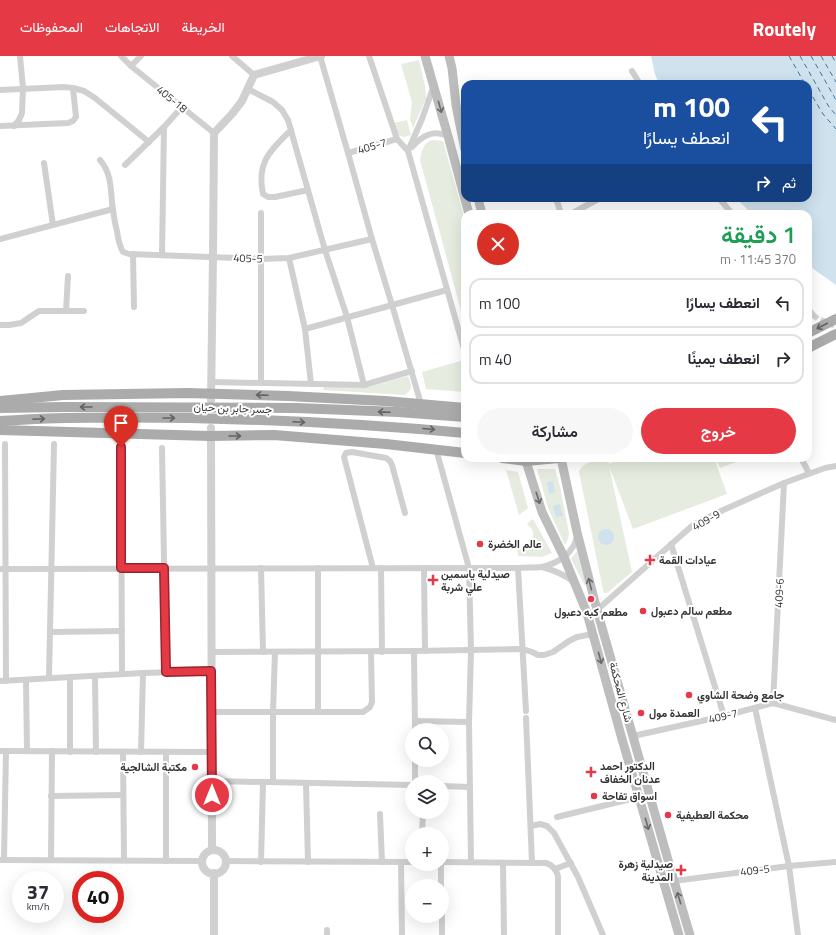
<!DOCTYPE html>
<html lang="ar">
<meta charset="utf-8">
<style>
:root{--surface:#fff;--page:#f7f7f7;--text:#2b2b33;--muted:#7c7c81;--line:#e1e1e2;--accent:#e63946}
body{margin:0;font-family:"Titillium Web",Vazirmatn,sans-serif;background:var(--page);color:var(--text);direction:rtl;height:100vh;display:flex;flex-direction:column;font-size:15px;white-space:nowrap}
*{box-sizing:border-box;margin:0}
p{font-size:13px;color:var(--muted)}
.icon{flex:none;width:22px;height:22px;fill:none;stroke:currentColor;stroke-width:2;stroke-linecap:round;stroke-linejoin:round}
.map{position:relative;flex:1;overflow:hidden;direction:ltr}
.drawer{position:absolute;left:461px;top:154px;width:351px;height:252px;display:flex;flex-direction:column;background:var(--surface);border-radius:12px;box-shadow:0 4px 16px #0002;direction:rtl}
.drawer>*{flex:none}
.banner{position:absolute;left:461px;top:24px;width:351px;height:122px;border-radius:12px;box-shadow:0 4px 16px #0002;direction:rtl;background:#1a4fa0;color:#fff;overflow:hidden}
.controls{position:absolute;left:405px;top:667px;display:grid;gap:8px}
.controls a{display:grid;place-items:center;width:44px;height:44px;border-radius:50%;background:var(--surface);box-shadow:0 4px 16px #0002;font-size:20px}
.speed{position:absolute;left:12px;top:815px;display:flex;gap:8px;font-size:20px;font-weight:700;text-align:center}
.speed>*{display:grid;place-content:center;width:52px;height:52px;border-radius:50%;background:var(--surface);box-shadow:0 4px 16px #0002;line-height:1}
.speed small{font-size:10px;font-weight:400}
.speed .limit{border:6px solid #d22;background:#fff;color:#111}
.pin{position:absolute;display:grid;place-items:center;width:34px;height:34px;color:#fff;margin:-41px -17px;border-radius:50% 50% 50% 0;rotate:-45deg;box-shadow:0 0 4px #0007}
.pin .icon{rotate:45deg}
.me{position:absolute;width:44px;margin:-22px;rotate:0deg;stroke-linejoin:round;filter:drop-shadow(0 0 3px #0008)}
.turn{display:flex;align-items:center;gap:14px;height:84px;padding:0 16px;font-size:18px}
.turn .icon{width:52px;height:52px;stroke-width:2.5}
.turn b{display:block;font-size:28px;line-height:34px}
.then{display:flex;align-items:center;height:38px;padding:0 16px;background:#0003;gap:8px;font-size:15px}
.round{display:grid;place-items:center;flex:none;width:42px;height:42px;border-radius:21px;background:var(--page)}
.overview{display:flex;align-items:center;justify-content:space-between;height:68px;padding:0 16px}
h1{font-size:24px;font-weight:600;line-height:30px;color:#1e9e55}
.action{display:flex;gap:8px;margin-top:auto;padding:8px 16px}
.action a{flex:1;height:46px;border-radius:24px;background:var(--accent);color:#fff;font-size:16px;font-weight:600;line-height:46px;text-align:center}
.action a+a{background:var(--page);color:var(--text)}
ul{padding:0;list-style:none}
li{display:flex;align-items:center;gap:12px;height:50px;margin:0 8px 6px;padding:0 8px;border:2px solid var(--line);border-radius:12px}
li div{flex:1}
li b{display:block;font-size:15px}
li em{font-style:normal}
header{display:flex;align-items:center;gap:24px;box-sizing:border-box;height:56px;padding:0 20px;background:var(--accent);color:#fff}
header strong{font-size:19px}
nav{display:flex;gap:22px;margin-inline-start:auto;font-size:14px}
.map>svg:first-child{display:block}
</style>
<header>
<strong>Routely</strong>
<nav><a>الخريطة</a><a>الاتجاهات</a><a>المحفوظات</a></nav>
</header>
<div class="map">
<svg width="836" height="879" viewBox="0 0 836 879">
<rect width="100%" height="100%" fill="#fff"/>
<g fill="#e6ecdf">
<polygon points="419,4 425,30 426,42 413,72 410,63 412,46 401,8"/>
<polygon points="407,64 411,79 404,81 398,79 394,67"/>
<path d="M433 84 443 85 465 164V269L420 104C422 95 423 86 433 84Z"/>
<polygon points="464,304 465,309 465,336 426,333 422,316"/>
<path d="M408 320C411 329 414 332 405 339L323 334 324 330 369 331Z"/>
<path d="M604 402H607L609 408 624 402H714L727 438 633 473 609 410 632 516 607 537H604L603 534 579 416C582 406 596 405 604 402Z"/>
<polygon points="716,402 741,402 742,404 720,412"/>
<polygon points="537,413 555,413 560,431 569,477 568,483 565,489 548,452"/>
<polygon points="506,414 518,416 528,452 519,459"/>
<path d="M533 463 552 497 542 501 518 500 517 490C523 489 535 485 533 476 533 473 529 470 527 468Z"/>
<polygon points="577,495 586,529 585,530 571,503"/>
</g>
<g fill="#cfe2ee">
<polygon points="651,0 836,0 836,229 808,209 808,158 752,158 736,142 808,142 808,28 659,28 655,18"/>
<polygon points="553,425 555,436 549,438 547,426"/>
<polygon points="560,448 563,460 556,461 553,450"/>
<circle cx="606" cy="481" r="8"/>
</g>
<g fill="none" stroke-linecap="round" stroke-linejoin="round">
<g stroke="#3f7597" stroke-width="1" stroke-dasharray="5 4" stroke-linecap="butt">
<polyline points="789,0 805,28"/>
<polyline points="800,0 829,51 836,59"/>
<polyline points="811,0 836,44"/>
<polyline points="821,0 836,26"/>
<polyline points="832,0 836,7"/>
<polyline points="808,33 823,58 836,73"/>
</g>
<polyline stroke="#d6d6d6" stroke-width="6" stroke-dasharray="6 3" stroke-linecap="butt" points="813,259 818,263 836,270"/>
<g stroke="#d0d0d0" stroke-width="6">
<polyline points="121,0 131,10 214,77"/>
<polyline points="232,0 254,19"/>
<polyline points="320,0 348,97 372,183 392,249 421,348"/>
<polyline points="369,0 397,83 408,95 465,297"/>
<polyline points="131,10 141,0"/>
<polyline points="632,15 640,28"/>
<polyline points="248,33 273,46 282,54 288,64 325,194 347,261 364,329"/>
<polyline points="0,34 64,31 73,32 84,35 95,42 149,86"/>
<polyline points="0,70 68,67 73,65 76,61 73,32"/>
<polyline points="14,70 19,64 22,57 23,32 20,0"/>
<path d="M291 74C271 94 256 106 263 138L268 141H275L308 134"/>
<path d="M412 91C422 80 433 73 448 80"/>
<polyline points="408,95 422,63 433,32"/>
<polyline points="348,97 397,83"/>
<path d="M100 104C113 119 110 136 113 154 114 161 115 168 117 175 118 183 119 189 123 196L129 198 261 203 289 202 372 183"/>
<polyline points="44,107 53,169"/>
<polyline points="125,109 164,71 182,51"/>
<polyline points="556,142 561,158"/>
<polyline points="719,142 732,158"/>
<polyline points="261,157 261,327"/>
<polyline points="571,158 600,142"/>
<polyline points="0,183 113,153"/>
<polyline points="133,198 134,251"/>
<polyline points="162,199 164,71"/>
<polyline points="289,202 305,273 311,328"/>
<polyline points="808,253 813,259"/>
<polyline points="66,255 68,220"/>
<polyline points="0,269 9,269 21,267 39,255 84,255"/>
<polyline points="305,273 447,234"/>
<polyline points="211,326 364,329 412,315"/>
<polyline points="5,388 6,625"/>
<polyline points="121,391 122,618"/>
<polyline points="162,392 166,616"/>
<polyline points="436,393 469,512 471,595 469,666 471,806"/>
<polyline points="801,402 809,417"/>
<polyline points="671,488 724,660"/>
<path d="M542 511C553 514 563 518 573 525"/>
<polyline points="261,512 263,596"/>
<polyline points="318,512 318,656"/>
<polyline points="373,512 344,401 346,397 352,396 386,402 390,405 392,409 405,457"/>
<polyline points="381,512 382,596"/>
<polyline points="424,512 425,595"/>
<polyline points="518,512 526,655"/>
<path d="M0 513 518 512C525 511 533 512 541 511 557 508 575 497 577 479"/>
<polyline points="597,554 693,469 721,455 784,427 825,412 836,410"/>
<polyline points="50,576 122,575"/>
<polyline points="414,595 415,674"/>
<polyline points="211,596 414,595 523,593 532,596 538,599 544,599 553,596 569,585 577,581 593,578"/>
<polyline points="95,620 96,696"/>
<polyline points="49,622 54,388"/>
<polyline points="26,624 27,695"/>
<polyline points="0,625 143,617 211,615"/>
<polyline points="773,647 784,427"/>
<polyline points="755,652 789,810 798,879"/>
<polyline points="212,656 363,656 370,651 372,646 371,596"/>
<polyline points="526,662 532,807"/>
<polyline points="415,665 469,666"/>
<polyline points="633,680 724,660 773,647 836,664"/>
<polyline points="0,695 212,696"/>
<polyline points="70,696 70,621"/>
<polyline points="123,696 124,804"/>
<polyline points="141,696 143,617"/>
<polyline points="415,704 415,726"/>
<polyline points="212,725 412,729"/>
<polyline points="273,726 273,656 275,596"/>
<polyline points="306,727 308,806"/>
<polyline points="442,730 470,731"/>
<polyline points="51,740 123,739"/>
<polyline points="380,758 382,806"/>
<polyline points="557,761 639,741"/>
<polyline points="531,770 540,768 547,770 554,777 578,821 603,879"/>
<polyline points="422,778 423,756"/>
<polyline points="0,804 202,805"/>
<polyline points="4,804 6,695"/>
<polyline points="51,804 52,695"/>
<polyline points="166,805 166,696"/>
<polyline points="225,805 412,806"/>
<polyline points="261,806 263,726"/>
<polyline points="401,806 402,879"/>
<path d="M442 806 546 807C553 809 556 813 558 820V879"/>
<polyline points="503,807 504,879"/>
<polyline points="441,808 441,830"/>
<polyline points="555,813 571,807"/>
<polyline points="674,825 789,810 836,806"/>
<polyline points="442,860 442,879"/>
<polyline points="327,879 327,874"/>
</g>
<g stroke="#d0d0d0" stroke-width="8">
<polyline points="211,344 213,201 214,77 232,58 242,45 254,19 321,0"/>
<polyline points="211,372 212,794"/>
<circle cx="214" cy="806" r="12"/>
<polyline points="214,879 214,817"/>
</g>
<g stroke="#bdbdbd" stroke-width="9">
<polyline points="425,0 448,80 469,158"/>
<polyline points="449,0 452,12 456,49 465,94"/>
<polyline points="478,142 482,158"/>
<polyline points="525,402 542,456 564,501 587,557 622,683 679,879"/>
<polyline points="561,402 577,476 597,554 674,825 690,879"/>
</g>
<g stroke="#ababab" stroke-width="10">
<polyline points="808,292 836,278"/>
<polyline points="385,345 465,352"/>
<polyline points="386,388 465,397"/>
<polyline points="502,402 526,405 559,402"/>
</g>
<g stroke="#ababab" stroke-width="10">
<polyline points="808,277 836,263"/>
<polyline points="0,345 63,339 188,337 288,340 385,345"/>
<polyline points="0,352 64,351 296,352 398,356 465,361"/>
<path d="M0 365C22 364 44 362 66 362 199 360 333 365 465 377"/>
<polyline points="0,374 210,380 274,379 386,388"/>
</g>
</g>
<defs><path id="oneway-shaft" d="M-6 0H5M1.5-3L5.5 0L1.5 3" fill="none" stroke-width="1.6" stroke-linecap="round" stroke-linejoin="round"/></defs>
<g stroke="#6a6a6a">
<use href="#oneway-shaft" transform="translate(440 51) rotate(74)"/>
<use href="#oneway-shaft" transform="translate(538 442) rotate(72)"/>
<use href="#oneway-shaft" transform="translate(590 528) rotate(-104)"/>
<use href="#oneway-shaft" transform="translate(600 602) rotate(75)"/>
<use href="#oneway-shaft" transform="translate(647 768) rotate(74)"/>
<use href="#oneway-shaft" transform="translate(679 842) rotate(-107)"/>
</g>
<g stroke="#636363">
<use href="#oneway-shaft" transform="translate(822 270) rotate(153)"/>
<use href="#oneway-shaft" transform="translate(262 339) rotate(-178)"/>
<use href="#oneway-shaft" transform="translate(86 351) rotate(-180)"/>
<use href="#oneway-shaft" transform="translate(384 356) rotate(-178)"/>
<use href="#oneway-shaft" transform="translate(169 362)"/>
<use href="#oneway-shaft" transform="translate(39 363) rotate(-3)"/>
<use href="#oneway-shaft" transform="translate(299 366) rotate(3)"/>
<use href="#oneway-shaft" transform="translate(429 373) rotate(5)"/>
<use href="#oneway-shaft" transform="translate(235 380)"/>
</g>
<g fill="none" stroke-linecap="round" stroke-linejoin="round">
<g stroke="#96252e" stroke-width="10">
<polyline id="route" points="121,391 121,512 164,512 166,616 211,615 212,739"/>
</g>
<use href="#route" stroke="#e63946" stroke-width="7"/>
</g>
<g fill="#e63946" stroke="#fff" stroke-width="1.5">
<circle cx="480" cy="488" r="4"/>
<path d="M648 498h4v4h4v4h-4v4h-4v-4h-4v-4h4z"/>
<path d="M431 518h4v4h4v4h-4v4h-4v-4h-4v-4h4z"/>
<circle cx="591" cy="543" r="4"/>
<circle cx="643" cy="555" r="4"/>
<circle cx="689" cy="639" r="4"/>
<circle cx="641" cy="657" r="4"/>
<circle cx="195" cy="711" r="4"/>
<path d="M589 710h4v4h4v4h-4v4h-4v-4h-4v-4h4z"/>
<circle cx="594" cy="740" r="4"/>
<circle cx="668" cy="759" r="4"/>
<path d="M679 808h4v4h4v4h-4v4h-4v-4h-4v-4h4z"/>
</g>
<g text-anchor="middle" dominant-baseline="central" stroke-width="4" stroke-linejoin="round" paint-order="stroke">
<g font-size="11" fill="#333" stroke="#fff">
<text transform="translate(172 43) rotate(39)">405-18</text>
<text transform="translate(372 90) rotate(-16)">405-7</text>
<text transform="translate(248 202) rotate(2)">405-5</text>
<text transform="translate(233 352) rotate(2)">جسر جابر بن حيان</text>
<text transform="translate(706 464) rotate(-29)">409-9</text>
<text transform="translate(779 537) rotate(-87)">409-6</text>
<text transform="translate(621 636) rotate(75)">شارع المحكمة</text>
<text transform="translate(723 660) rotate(-13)">409-7</text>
<text transform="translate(755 814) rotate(-7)">409-5</text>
</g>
<g font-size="11" font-weight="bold" fill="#333" stroke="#fff" text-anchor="start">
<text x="488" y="488">عالم الخضرة</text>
<text x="659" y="504">عيادات القمة</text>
<text x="441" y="518">صيدلية ياسمين<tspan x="441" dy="13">علي شربة</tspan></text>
<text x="651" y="555">مطعم سالم دعبول</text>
<text x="591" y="556" text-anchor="middle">مطعم كبه دعبول</text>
<text x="697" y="639">جامع وضحة الشاوي</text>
<text x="649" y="657">العمدة مول</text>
<text x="600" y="710">الدكتور احمد<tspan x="600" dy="13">عدنان الخفاف</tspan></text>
<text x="187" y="711" text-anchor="end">مكتبة الشالجية</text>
<text x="602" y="740">اسواق تفاحة</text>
<text x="676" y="759">محكمة العطيفية</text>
<text x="673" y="808" text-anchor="end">صيدلية زهرة<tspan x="673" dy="13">المدينة</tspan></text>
</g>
</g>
</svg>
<div class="controls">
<a><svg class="icon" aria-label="search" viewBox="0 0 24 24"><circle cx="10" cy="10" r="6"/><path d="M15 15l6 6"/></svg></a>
<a><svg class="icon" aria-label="layers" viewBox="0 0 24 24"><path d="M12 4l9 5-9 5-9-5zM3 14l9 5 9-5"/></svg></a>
<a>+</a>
<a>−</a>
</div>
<div class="speed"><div>37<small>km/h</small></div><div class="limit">40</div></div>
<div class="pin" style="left:121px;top:391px;background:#d93025"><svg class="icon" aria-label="arrive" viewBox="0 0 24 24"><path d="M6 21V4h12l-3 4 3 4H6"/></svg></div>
<svg class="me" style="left:212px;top:739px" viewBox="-20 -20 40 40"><circle r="17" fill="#e63946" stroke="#fff" stroke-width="3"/><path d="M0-11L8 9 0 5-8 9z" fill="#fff"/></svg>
<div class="banner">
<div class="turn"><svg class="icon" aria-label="left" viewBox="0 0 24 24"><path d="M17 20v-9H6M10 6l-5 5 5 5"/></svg><div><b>100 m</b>انعطف يسارًا</div></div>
<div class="then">ثم<svg class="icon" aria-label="right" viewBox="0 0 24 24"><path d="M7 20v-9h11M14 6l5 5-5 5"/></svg></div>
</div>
<section class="drawer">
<div class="overview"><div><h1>1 دقيقة</h1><p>370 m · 11:45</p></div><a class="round" style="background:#d93025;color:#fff"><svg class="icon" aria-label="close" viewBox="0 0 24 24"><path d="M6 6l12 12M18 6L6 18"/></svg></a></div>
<ul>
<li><svg class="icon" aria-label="left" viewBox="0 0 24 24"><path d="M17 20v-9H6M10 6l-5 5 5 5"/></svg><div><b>انعطف يسارًا</b></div><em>100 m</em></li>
<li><svg class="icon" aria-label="right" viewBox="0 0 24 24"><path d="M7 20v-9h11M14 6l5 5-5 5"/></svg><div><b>انعطف يمينًا</b></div><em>40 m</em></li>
</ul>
<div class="action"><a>خروج</a><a>مشاركة</a></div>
</section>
</div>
